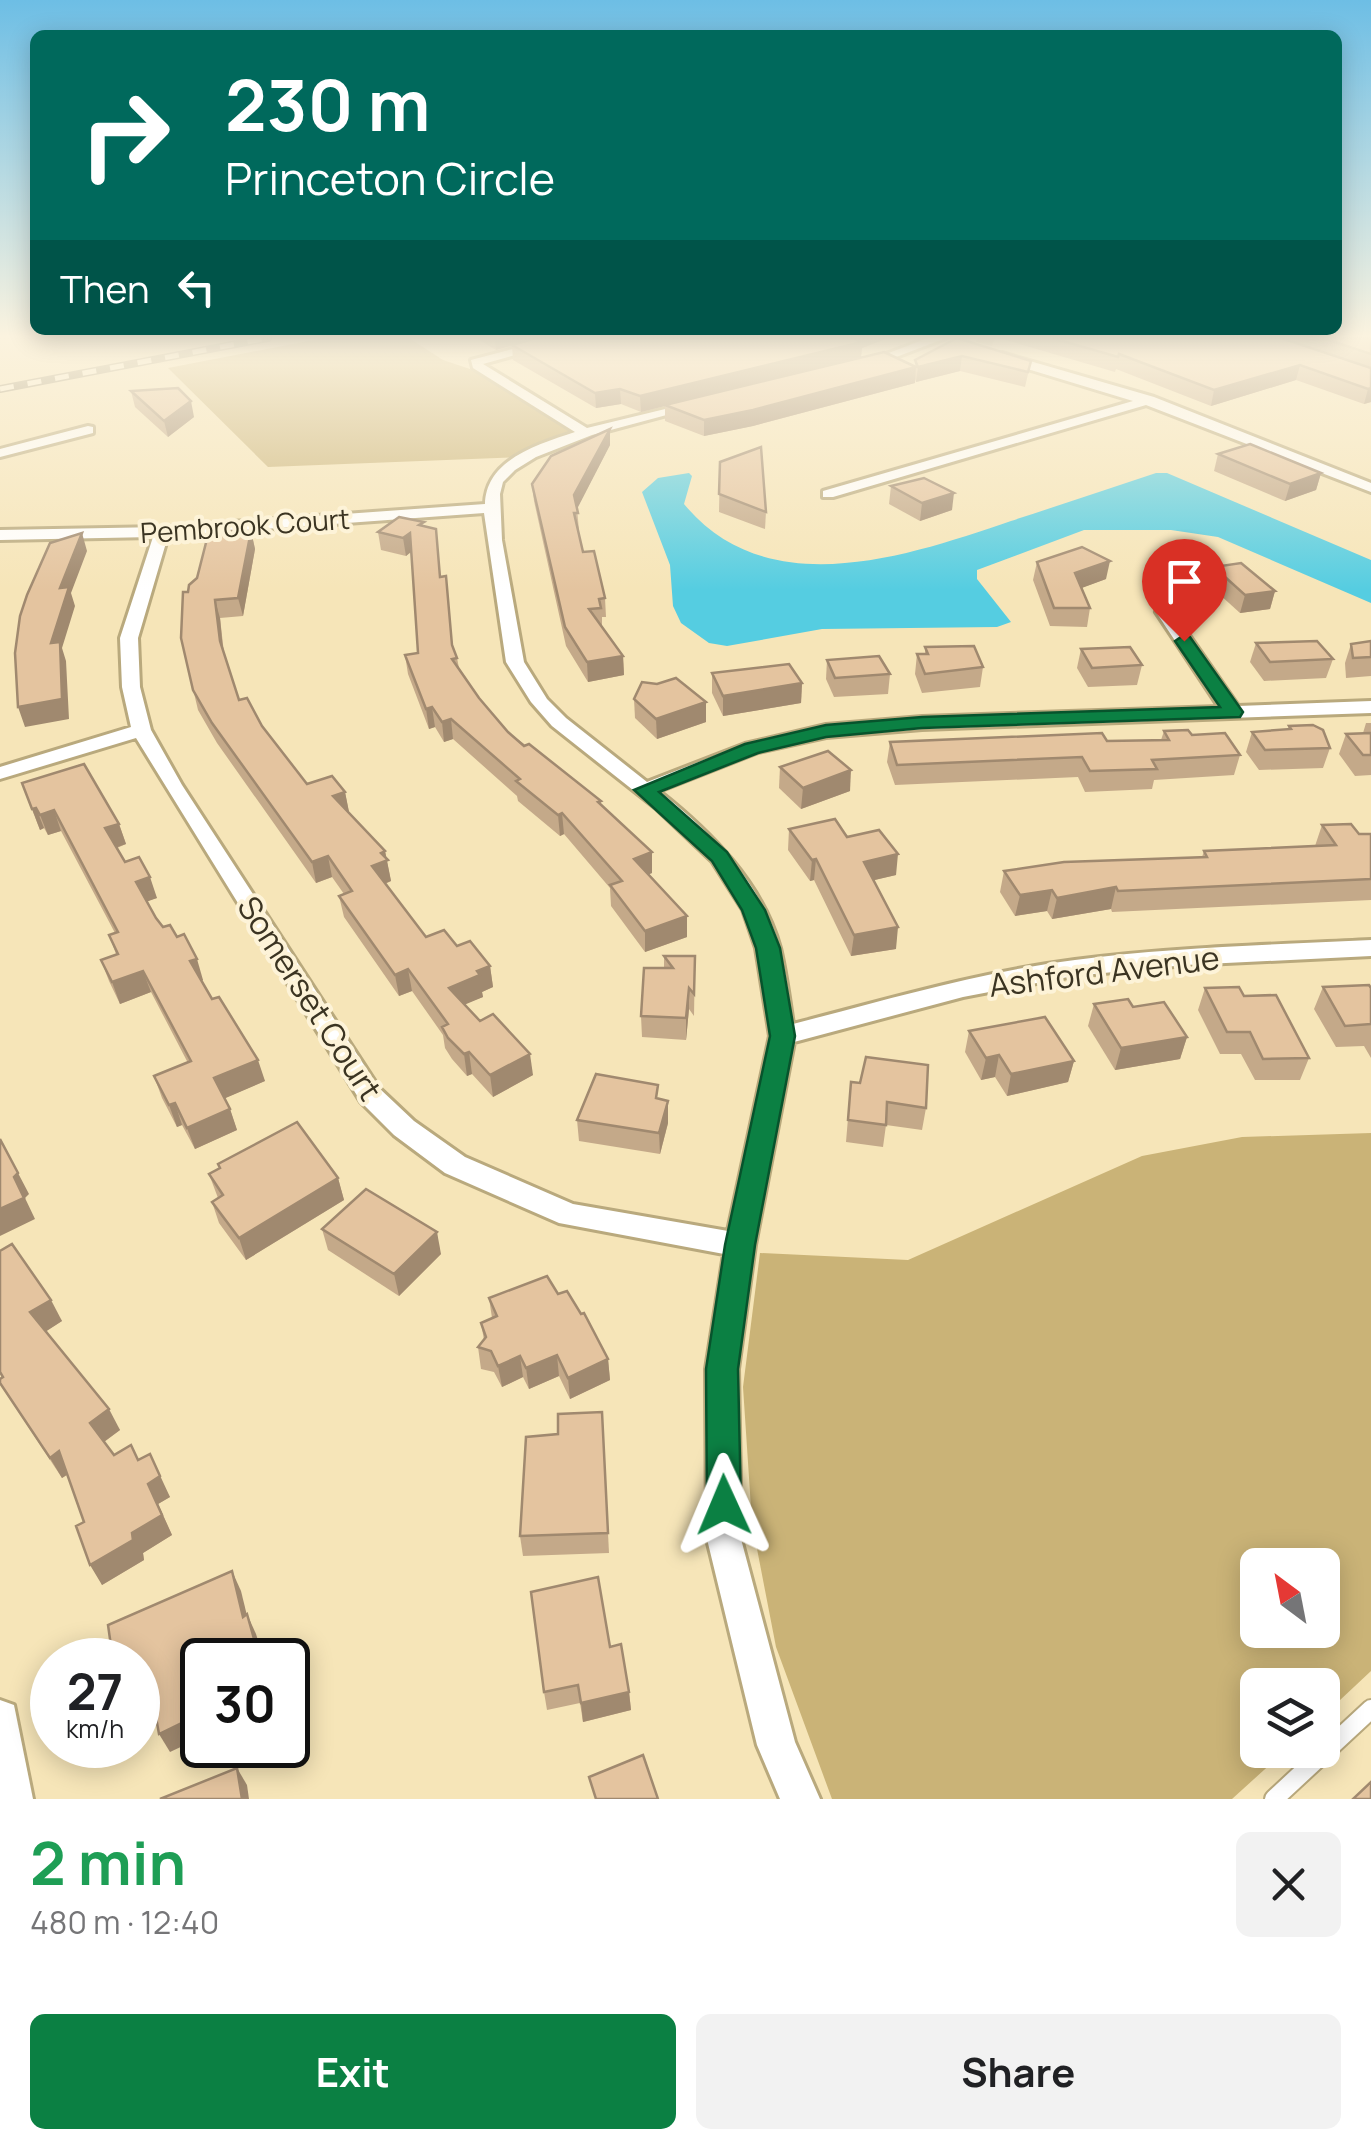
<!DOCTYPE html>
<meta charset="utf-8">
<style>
:root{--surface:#fff;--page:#f2f2f2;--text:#202124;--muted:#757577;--accent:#0b8043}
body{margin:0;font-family:Manrope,sans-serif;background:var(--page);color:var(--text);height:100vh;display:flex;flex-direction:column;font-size:38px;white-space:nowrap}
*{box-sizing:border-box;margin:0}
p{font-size:32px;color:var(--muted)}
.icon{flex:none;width:55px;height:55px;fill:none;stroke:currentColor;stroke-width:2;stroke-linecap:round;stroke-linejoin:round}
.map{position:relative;height:1799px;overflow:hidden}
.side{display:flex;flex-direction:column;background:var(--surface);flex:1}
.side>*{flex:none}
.guide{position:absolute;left:30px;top:30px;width:1312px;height:305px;border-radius:15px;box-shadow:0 5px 25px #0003;background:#00695c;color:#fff;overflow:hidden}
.needle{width:65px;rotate:328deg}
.buttons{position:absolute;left:1240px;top:1548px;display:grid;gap:20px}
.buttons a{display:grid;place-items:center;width:100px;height:100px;border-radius:15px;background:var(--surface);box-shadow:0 5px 25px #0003;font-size:50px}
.speed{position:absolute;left:30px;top:1638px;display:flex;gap:20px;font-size:50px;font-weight:700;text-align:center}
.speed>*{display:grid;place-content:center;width:130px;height:130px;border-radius:50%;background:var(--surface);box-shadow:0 5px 25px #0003;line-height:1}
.speed small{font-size:25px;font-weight:400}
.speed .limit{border:5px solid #111;border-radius:15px;background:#fff;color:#111}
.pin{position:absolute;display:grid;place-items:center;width:85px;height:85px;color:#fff;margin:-102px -42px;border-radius:50% 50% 50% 0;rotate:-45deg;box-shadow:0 0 10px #0007}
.pin .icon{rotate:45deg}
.me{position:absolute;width:110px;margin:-55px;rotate:359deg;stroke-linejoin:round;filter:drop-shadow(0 0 8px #0008)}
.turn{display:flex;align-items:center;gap:35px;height:210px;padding:0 30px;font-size:45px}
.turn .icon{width:130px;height:130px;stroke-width:2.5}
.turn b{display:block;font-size:70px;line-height:85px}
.then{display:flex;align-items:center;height:95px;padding:0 30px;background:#0003;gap:20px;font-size:38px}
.round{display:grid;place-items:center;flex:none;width:105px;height:105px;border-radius:15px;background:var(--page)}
.head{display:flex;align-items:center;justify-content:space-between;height:170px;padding:0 30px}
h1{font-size:60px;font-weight:700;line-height:75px;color:#1e9e55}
.action{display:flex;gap:20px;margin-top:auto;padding:20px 30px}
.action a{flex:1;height:115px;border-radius:15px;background:var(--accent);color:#fff;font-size:40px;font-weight:700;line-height:115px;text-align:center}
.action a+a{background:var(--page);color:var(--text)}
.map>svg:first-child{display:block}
</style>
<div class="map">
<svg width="1371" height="1799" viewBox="0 0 1371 1799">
<rect width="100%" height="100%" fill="#f6e5b8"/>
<g fill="#cab377" fill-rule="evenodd">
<polygon points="324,338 409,338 443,360 470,369 582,432 521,457 268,467 168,368"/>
<path d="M1371 1133V1671L1323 1716 1322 1685H1258V1750H1286L1232 1799H832L776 1647 752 1523 743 1387 760 1253 908 1260 1142 1156 1242 1137ZM1322 1565V1630H1258V1565Z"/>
</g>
<path fill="#55cde1" d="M689 473 692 476 684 504C767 605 908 556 1011 521 1060 505 1108 489 1156 473H1167L1371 560V603L1218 537 1171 530H1084L977 570V579L1011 622 997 627 822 629 727 646 709 643 681 623 673 606 670 565 642 492 658 478Z"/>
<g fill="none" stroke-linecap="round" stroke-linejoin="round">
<g stroke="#b9a97d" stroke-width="22">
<polyline id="service" points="1274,1799 1371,1709"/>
</g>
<g stroke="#b9a97d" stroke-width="6">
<g id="minor">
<path d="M555 338H577L483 364 587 428 694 402 700 406 592 435 536 457 515 470 503 482 500 494 502 540 524 662 547 699 566 718 647 782 745 744 826 725 922 717 1219 707 1156 612 1164 607 1170 608 1238 706 1371 701V713L922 729 826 737 758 752 659 791C711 832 762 883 780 948 786 973 789 999 793 1024 886 1000 980 972 1075 960 1173 947 1272 945 1371 940V956L1185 965 1073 976 963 997 794 1042 755 1245 738 1369 741 1539 795 1742 820 1799H780L757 1745 707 1539 706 1369 724 1254 559 1223 445 1173 394 1135 361 1102 136 738 0 779V767L131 727 122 687 120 638 153 537 0 540V530L162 527 485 504C486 459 539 444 575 432L473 368 471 360ZM484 513 506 662 531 702 552 726 657 809 712 861 743 910 756 948 770 1036 728 1231 573 1204 465 1157 414 1121 379 1088 182 785 151 730 140 687 138 638 168 536Z"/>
<polygon points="928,338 946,338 870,367 860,364"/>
<polygon points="1002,353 1154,397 1371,483 1371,492 1146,405 833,497 823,497 823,491 1133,401 998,360 996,357"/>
<polygon points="88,426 93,427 93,433 0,457 0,449"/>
<polygon points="0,1700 14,1705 33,1799 0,1799"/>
</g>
</g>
<use href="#service" stroke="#fff" stroke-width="18"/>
<use href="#minor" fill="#fff" fill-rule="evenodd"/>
<g stroke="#938768" stroke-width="8">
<polyline id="rail" points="0,389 268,338"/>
</g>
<use href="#rail" stroke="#fdf3d8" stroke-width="5" stroke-dasharray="14" stroke-linecap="butt"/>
</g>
<g fill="#c4a989">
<polygon points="476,338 888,338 862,348 861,357 705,396 915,366 915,360 957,338 1031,361 1025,387 960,371 916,382 915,379 915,383 753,426 704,436 665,421 665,406 641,412 621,404 596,408 513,360 512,345 496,350"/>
<polygon points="977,338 995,338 992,346 976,342"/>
<polygon points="999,338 1371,338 1371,402 1364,404 1296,380 1211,406 1116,369 1115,372"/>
<polygon points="131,391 194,417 168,437 135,407"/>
<polygon points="610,429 610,445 577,508 579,531 578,531 583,552 605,598 606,617 602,617 602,626 623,656 624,675 588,682 566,646 534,501 532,484"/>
<polygon points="1218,454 1321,473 1316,490 1285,501 1214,471"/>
<polygon points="720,462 766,512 765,529 719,512"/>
<polygon points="891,486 952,510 920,521 889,504"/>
<polygon points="425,526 441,577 453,647 457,658 459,668 479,698 508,732 601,801 601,805 652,873 649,874 687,916 687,937 645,952 611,906 610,888 564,834 560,836 518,801 517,796 453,739 444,742 435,727 429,729 408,674 405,655 418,653 411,552 406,556 381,550 378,532"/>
<polygon points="251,531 255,549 243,616 220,618 224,653 239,700 262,726 307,784 345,792 349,812 385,851 391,881 385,884 426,937 457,946 490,966 493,987 482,992 483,997 464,1004 533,1075 493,1097 472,1074 467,1076 452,1059 445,1048 443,1035 412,991 399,996 344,917 339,896 344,894 332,877 316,883 217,743 198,710 181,638 188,592"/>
<polygon points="1037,562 1106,579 1081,588 1090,608 1087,627 1050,626 1033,580"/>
<polygon points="1214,567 1275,591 1270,609 1240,613 1209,585"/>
<polygon points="1371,641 1371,676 1346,678 1345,663 1351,644"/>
<polygon points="1256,643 1333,659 1326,678 1264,681 1250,662"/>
<polygon points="925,647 983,667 980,687 922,693 915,674 917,654 925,654"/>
<polygon points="1081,649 1142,665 1137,685 1088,687 1077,668"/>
<polygon points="827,660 890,674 888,694 834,697 826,679"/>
<polygon points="712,673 802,683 801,703 723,716 712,693"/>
<polygon points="634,699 706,722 657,739 635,718"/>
<polygon points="1366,723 1371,723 1371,775 1355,776 1339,754 1346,734 1363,733"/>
<polygon points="1289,726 1330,748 1323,768 1259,770 1246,752 1252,732 1287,730"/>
<polygon points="1164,731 1192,735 1240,755 1234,775 1154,780 1152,789 1085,792 1078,777 895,785 887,762 890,742 1161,740"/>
<polygon points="780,767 850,791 801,809 779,788"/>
<polygon points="22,783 119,824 126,844 117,848 125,862 157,898 147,901 156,918 203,980 201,981 212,999 265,1081 225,1098 230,1109 237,1130 195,1149 182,1125 177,1127 162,1098 154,1076 188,1063 151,992 120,1004 109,981 101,960 116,954 109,935 115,933 61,831 48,835 44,828 40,830"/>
<polygon points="1322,825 1359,834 1371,834 1371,900 1112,912 1111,909 1052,919 1047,911 1015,916 1000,892 1004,871 1202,857 1204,851 1315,846"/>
<polygon points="789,829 847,837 896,875 874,880 896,949 851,956 814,880 810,881 788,850"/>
<polygon points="664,956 695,956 694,1016 689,1009 686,1040 642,1037 641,1016 664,968"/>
<polygon points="1323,987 1371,988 1371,1058 1364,1046 1336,1047 1314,1009"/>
<polygon points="1205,988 1244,996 1309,1058 1300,1080 1255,1080 1241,1054 1220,1054 1198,1010"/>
<polygon points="1094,1004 1133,1007 1187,1037 1180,1059 1115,1070 1088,1026"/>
<polygon points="969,1031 1074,1061 1068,1082 1007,1096 995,1077 981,1080 965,1052"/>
<polygon points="851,1082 926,1108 922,1130 886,1125 883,1147 846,1142"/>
<polygon points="668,1101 668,1123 660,1154 579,1141 577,1120"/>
<polygon points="209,1174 338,1178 344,1200 246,1260 219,1223 212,1202 218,1198"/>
<polygon points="322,1229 441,1254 399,1296 328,1250"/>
<polygon points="0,1251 62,1321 46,1331 120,1430 104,1442 114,1455 138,1460 170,1497 158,1504 172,1535 143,1553 144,1560 102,1585 84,1522 67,1475 62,1478 0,1384 2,1377 0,1373"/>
<polygon points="558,1294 608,1359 610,1380 570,1399 559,1376 529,1389 523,1377 502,1387 494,1372 481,1369 478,1347 484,1340 481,1323 492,1318 489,1298"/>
<polygon points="602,1412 609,1553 523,1556 520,1536 558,1434"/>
<polygon points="610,1647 629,1692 631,1710 583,1722 580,1703 547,1710 544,1692"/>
</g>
<g fill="#a0896f">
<polygon points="495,338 539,338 496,350"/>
<polygon points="851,338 888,338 862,348 861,357 641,412 640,396"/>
<polygon points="962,356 960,371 916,382 918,367"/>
<polygon points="1300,365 1296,380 1211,406 1214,390"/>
<polygon points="916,367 915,383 753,426 704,436 704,420"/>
<polygon points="1371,388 1371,402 1364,404 1368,389"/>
<polygon points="620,389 621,404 596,408 595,393"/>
<polygon points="191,401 194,417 168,437 164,421"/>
<polygon points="610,429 610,445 575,513 574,495"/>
<polygon points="1321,473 1316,490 1285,501 1290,484"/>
<polygon points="954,493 952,510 920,521 922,503"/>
<polygon points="251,531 255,549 243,616 238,598"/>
<polygon points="82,533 87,551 71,593 75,606 62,648 66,661 69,719 25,727 18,707 60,588"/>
<polygon points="410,533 412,551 406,556 403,538"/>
<polygon points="1110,561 1106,579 1071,592 1075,573"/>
<polygon points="1275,591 1270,609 1240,613 1245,595"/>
<polygon points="215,600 220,618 224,660 220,641"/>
<polygon points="623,656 624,675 588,682 587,662"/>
<polygon points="802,683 801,703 723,716 723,696"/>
<polygon points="706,702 706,722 657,739 656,719"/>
<polygon points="432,707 435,727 429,729 426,709"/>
<polygon points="451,719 453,739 444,742 442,722"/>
<polygon points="851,770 850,791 801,809 803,788"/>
<polygon points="345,792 349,812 333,796"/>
<polygon points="36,808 44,828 40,830 32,809"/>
<polygon points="54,810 61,831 48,835 40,815"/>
<polygon points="562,813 564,834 560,836 558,815"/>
<polygon points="119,824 126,844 112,849 105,828"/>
<polygon points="385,851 391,881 376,887 372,866 381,853"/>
<polygon points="652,852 652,873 635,880 634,859"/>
<polygon points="898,854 896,875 862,883 864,862"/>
<polygon points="328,856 332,877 316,883 312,862"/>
<polygon points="816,859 814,880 810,881 812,860"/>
<polygon points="150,877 157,898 143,903 136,882"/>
<polygon points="1116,887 1111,909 1052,919 1057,898"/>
<polygon points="1052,890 1047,911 1015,916 1020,895"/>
<polygon points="687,916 687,937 645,952 645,931"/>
<polygon points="898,927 896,949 851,956 854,935"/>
<polygon points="197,959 203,980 197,983 190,961"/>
<polygon points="490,966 493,987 482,992 483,997 452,1010 449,988 477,971"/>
<polygon points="408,969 412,991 399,996 395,975"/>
<polygon points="143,971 151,992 120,1004 112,982"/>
<polygon points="689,988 689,1009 686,1040 686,1018"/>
<polygon points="1187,1037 1180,1059 1115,1070 1121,1048"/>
<polygon points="469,1052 472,1074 467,1076 464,1054"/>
<polygon points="530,1054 533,1075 493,1097 490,1075"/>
<polygon points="999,1055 995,1077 981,1080 986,1058"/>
<polygon points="258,1060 265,1081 221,1100 214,1078"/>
<polygon points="1074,1061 1068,1082 1007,1096 1011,1074"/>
<polygon points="668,1101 668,1123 660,1154 659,1133"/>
<polygon points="175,1103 182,1125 177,1127 169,1105"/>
<polygon points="230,1109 237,1130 195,1149 187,1128"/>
<polygon points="18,1173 29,1194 25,1198 35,1219 0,1236 0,1209 14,1177"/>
<polygon points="338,1178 344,1200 246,1260 239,1238"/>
<polygon points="437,1232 441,1254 399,1296 394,1274"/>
<polygon points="51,1300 62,1321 42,1334 30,1312"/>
<polygon points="557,1355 559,1376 529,1389 526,1368"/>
<polygon points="520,1356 523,1377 502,1387 498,1366"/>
<polygon points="608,1359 610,1380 570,1399 568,1378"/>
<polygon points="109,1409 120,1430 101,1444 90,1423"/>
<polygon points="59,1451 71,1472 62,1478 50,1458"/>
<polygon points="150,1454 170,1497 158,1504 172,1535 143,1553 144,1560 102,1585 90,1565 132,1533"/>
<polygon points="232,1571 241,1591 252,1636 243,1617"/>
<polygon points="247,1614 256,1634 264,1660 252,1660"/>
<polygon points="147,1667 158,1686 138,1696 138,1672"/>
<polygon points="629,1692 631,1710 583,1722 581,1703"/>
<polygon points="202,1713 202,1737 170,1752 159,1734"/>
<polygon points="237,1768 247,1785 249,1799 242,1799"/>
</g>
<g fill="#e4c49f" stroke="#a0896f" stroke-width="2.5">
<polygon points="536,338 853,338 862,342 640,396 620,389 595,393 512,345"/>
<polygon points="957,338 1031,361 1028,372 962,356 918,367 915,360"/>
<polygon points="1052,338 1281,338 1371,368 1371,388 1368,389 1300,365 1214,390 1119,354 1118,357"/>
<polygon points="1323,338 1371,338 1371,354"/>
<polygon points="884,352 916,367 753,410 704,420 665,405"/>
<polygon points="178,388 191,401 164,421 131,391"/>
<polygon points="610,429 574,495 578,513 574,513 583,552 594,551 605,598 599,599 601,608 589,609 623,656 587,662 565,627 532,484 551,456"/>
<polygon points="1250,444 1321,473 1290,484 1218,454"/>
<polygon points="761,447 766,512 719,494 720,462"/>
<polygon points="924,478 954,493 922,503 891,486"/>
<polygon points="399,517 424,522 419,525 436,529 440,577 446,576 452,645 457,658 452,659 479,698 508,732 524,746 529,744 601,801 598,802 652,852 634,859 687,916 645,931 610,885 622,881 562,813 558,815 516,781 520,779 451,719 442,722 432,707 426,709 405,655 418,653 410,533 403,538 378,532"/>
<polygon points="209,531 251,531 238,598 215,600 220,641 239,700 247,698 262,726 307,784 332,776 345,792 333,796 385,851 381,853 388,860 372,866 426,937 444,930 457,946 470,941 490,966 477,971 480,975 449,988 480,1021 493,1014 530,1054 490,1075 469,1052 464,1054 448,1038 442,1027 448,1024 408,969 395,975 339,896 352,891 328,856 312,862 212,723 193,690 181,638 183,592 188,592 189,585 197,578"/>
<polygon points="82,533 60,588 69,587 51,643 60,642 62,699 18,707 15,653 20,616 27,595 50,543"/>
<polygon points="1082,547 1110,561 1075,573 1090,608 1054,608 1037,562"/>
<polygon points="1241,563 1275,591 1245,595 1214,567"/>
<polygon points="1317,641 1333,659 1270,662 1256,643"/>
<polygon points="1371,641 1371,657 1353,658 1351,644"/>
<polygon points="974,646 983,667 925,674 917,654 928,654 925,647"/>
<polygon points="1130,647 1142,665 1092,668 1081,649"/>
<polygon points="879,656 890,674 835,678 827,660"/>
<polygon points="789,664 802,683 723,696 712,673"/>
<polygon points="676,678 706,702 656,719 634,699 642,682 657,684"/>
<polygon points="1313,725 1323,730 1330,748 1265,750 1252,732 1291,729 1289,726"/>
<polygon points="1188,730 1192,735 1225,733 1240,755 1152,760 1157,769 1090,771 1082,757 897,765 890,742 1102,733 1107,741 1169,740 1164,731"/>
<polygon points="1371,733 1371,755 1363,755 1346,734"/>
<polygon points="828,751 851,770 803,788 780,767"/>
<polygon points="84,764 119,824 105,828 125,862 139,857 150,877 136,882 156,918 163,927 170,925 177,937 184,934 197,959 190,961 212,999 219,997 258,1060 214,1078 230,1109 187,1128 175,1103 169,1105 154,1076 191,1061 143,971 112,982 101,960 118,954 109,935 118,932 54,810 40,815 36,808 32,809 22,783"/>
<polygon points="835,819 847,837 879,830 898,854 864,862 898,927 854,935 816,859 812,860 789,829"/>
<polygon points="1351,824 1359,834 1371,834 1371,879 1118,891 1116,887 1057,898 1052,890 1020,895 1004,871 1064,862 1207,857 1204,851 1336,845 1322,825"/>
<polygon points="664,956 695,956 694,994 689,988 686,1018 641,1016 644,968 673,968"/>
<polygon points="1369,985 1371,988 1371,1024 1345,1026 1323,987"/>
<polygon points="1239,987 1244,996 1276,995 1309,1058 1263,1059 1250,1032 1227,1032 1205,988"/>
<polygon points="1128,999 1133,1007 1164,1002 1187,1037 1121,1048 1094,1004"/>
<polygon points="1045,1017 1074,1061 1011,1074 999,1055 986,1058 969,1031"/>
<polygon points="866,1057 928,1065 926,1108 887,1102 886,1125 848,1120 851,1082 860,1083"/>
<polygon points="596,1074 658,1085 656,1098 668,1101 659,1133 577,1120"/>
<polygon points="297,1122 338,1178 239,1238 212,1202 223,1195 209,1174 220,1168 218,1164"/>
<polygon points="0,1139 18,1173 14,1177 24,1198 0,1209"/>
<polygon points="366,1189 437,1232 394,1274 322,1229"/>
<polygon points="12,1244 51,1300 30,1312 109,1409 90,1423 114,1455 131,1445 138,1460 150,1454 160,1476 148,1484 162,1515 132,1533 133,1540 90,1565 76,1526 84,1522 59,1451 50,1458 0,1383 0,1379 3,1377 0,1372 0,1251"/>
<polygon points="547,1276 558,1294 567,1291 581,1314 584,1313 608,1359 568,1378 557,1355 526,1368 520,1356 498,1366 491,1351 478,1347 486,1337 481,1323 497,1316 489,1298"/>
<polygon points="602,1412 608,1533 520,1536 526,1437 558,1434 558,1414"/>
<polygon points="232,1571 243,1617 247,1614 256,1646 250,1649 252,1660 202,1660 202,1713 159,1734 147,1667 138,1672 138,1660 113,1660 108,1625"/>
<polygon points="598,1577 610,1647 621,1644 629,1692 581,1703 578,1685 544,1692 531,1592"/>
<polygon points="643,1755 658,1799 596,1799 589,1777"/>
<polygon points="237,1768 242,1799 160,1799"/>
<polygon points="1371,1782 1371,1799 1353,1799"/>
</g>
<linearGradient id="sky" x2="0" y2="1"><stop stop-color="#6dbee5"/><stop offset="0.57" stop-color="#fbf3df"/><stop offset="1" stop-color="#fbf3df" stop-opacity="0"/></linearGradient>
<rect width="1371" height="590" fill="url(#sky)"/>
<polygon fill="#0b8043" stroke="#07532c" stroke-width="2.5" points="1184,635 1190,637 1243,712 1240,717 922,728 826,737 758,753 659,792 727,852 765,910 780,948 795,1036 755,1245 738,1369 741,1505 736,1517 724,1522 712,1517 707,1505 706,1369 725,1245 770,1036 756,948 742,910 712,861 634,790 745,744 826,725 922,717 1220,707 1175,641"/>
<g text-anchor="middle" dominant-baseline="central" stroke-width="8" stroke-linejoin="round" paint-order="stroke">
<g font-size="28" fill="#3b3422" stroke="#fdf3d8">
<text transform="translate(245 525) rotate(-4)">Pembrook Court</text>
</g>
<g font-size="32" fill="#3b3422" stroke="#fdf3d8">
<text transform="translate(1104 971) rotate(-7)">Ashford Avenue</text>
<text transform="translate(310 998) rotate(57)">Somerset Court</text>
</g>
</g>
</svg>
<div class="buttons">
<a><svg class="needle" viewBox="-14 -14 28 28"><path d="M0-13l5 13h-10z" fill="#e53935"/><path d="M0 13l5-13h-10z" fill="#757577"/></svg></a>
<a><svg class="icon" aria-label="layers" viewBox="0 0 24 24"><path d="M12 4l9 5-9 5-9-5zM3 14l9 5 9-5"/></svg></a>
</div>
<div class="speed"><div>27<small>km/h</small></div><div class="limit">30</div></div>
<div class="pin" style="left:1184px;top:641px;background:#d93025"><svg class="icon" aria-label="arrive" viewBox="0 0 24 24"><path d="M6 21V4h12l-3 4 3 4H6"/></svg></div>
<svg class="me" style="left:724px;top:1505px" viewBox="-20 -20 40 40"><path d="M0-17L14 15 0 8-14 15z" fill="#0b8043" stroke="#fff" stroke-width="4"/></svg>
<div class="guide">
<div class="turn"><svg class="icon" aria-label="right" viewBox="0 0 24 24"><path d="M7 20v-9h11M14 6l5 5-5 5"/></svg><div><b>230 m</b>Princeton Circle</div></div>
<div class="then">Then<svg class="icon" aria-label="left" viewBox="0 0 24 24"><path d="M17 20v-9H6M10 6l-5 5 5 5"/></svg></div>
</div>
</div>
<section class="side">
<div class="head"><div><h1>2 min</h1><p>480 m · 12:40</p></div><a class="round"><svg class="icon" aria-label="close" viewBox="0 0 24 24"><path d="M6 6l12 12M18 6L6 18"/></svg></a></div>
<div class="action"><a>Exit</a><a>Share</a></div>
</section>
